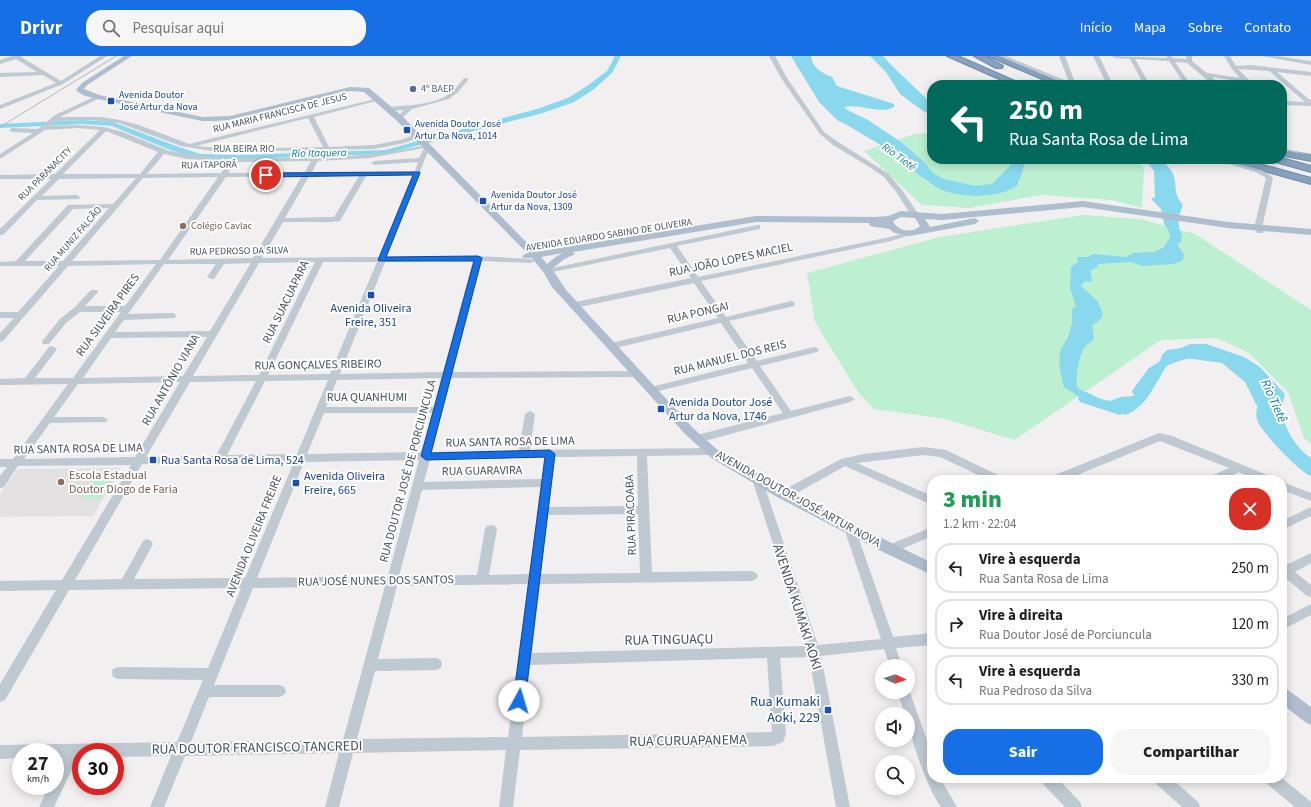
<!DOCTYPE html>
<html lang="pt">
<meta charset="utf-8">
<style>
:root{--surface:#fff;--page:#f6f6f6;--text:#222;--muted:#767676;--line:#e0e0e0;--accent:#166fe4}
body{margin:0;font-family:"Source Sans 3",sans-serif;background:var(--page);color:var(--text);height:100vh;display:flex;flex-direction:column;font-size:15px;white-space:nowrap}
*{box-sizing:border-box;margin:0}
p{font-size:13px;color:var(--muted)}
.icon{flex:none;width:22px;height:22px;fill:none;stroke:currentColor;stroke-width:2;stroke-linecap:round;stroke-linejoin:round}
.map{position:relative;flex:1;overflow:hidden}
.side{position:absolute;left:927px;top:419px;width:360px;height:308px;display:flex;flex-direction:column;background:var(--surface);border-radius:16px;box-shadow:0 2px 10px #0003}
.side>*{flex:none}
.hud{position:absolute;left:927px;top:24px;width:360px;height:84px;border-radius:16px;box-shadow:0 2px 10px #0003;background:#00695c;color:#fff;overflow:hidden}
.needle{width:26px;rotate:94deg}
.fabs{position:absolute;left:875px;top:603px;display:grid;gap:8px}
.fabs a{display:grid;place-items:center;width:40px;height:40px;border-radius:50%;background:var(--surface);box-shadow:0 2px 10px #0003;font-size:20px}
.speed{position:absolute;left:12px;top:687px;display:flex;gap:8px;font-size:20px;font-weight:700;text-align:center}
.speed>*{display:grid;place-content:center;width:52px;height:52px;border-radius:50%;background:var(--surface);box-shadow:0 2px 10px #0003;line-height:1}
.speed small{font-size:10px;font-weight:400}
.speed .limit{border:6px solid #d22;background:#fff;color:#111}
.pin{position:absolute;display:grid;place-items:center;width:34px;height:34px;color:#fff;margin:-17px;border:2px solid #fff;border-radius:50%;box-shadow:0 1px 4px #0007}
.me{position:absolute;width:44px;margin:-22px;rotate:6deg;stroke-linejoin:round;filter:drop-shadow(0 0 3px #0008)}
.turn{display:flex;align-items:center;gap:14px;height:84px;padding:0 16px;font-size:18px}
.turn .icon{width:52px;height:52px;stroke-width:2.5}
.turn b{display:block;font-size:28px;line-height:34px}
.round{display:grid;place-items:center;flex:none;width:42px;height:42px;border-radius:16px;background:var(--page)}
.head{display:flex;align-items:center;justify-content:space-between;height:68px;padding:0 16px}
h1{font-size:24px;font-weight:800;line-height:30px;color:#1e9e55}
.cta{display:flex;gap:8px;margin-top:auto;padding:8px 16px}
.cta a{flex:1;height:46px;border-radius:16px;background:var(--accent);color:#fff;font-size:16px;font-weight:800;line-height:46px;text-align:center}
.cta a+a{background:var(--page);color:var(--text)}
ul{padding:0;list-style:none}
li{display:flex;align-items:center;gap:12px;height:50px;margin:0 8px 6px;padding:0 8px;border:2px solid var(--line);border-radius:16px}
li div{flex:1}
li b{display:block;font-size:15px}
li em{font-style:normal}
header{display:flex;align-items:center;gap:24px;box-sizing:border-box;height:56px;padding:0 20px;background:var(--accent);color:#fff}
header strong{font-size:19px}
nav{display:flex;gap:22px;margin-inline-start:auto;font-size:14px}
.search{width:280px;height:36px;background:var(--page);display:flex;align-items:center;gap:10px;box-sizing:border-box;padding:0 14px;border-radius:16px;color:var(--muted);font-size:15px}
.map>svg:first-child{display:block}
</style>
<header>
<strong>Drivr</strong>
<div class="search"><svg class="icon" aria-label="search" viewBox="0 0 24 24"><circle cx="10" cy="10" r="6"/><path d="M15 15l6 6"/></svg>Pesquisar aqui</div>
<nav><a>Início</a><a>Mapa</a><a>Sobre</a><a>Contato</a></nav>
</header>
<div class="map">
<svg width="1311" height="751" viewBox="0 0 1311 751">
<rect width="100%" height="100%" fill="#f1efef"/>
<polygon fill="#e2e0e1" points="121,412 93,460 0,461 0,438 18,413"/>
<g fill="#bcf0d1">
<polygon points="932,77 932,103 1136,103 1144,112 1142,152 1112,144 1041,139 969,152 922,149 864,95 915,78"/>
<polygon points="1082,159 1140,163 1195,178 1311,254 1311,388 1304,382 1288,336 1249,297 1217,282 1161,284 1014,384 946,363 874,353 858,336 815,266 807,217 940,181"/>
<polygon points="96,421 114,421 100,443 83,443"/>
</g>
<g fill="#89d8ed">
<path d="M791 0H811C812 12 822 17 832 21L837 30 894 48V51C879 59 860 47 844 51L849 55 868 64 901 86 923 105 933 117 944 123 975 130 992 128 1010 110 1012 103H1029C1023 110 1024 109 1022 117 1021 122 1018 124 1018 129 1000 143 959 142 940 133 932 129 926 123 919 119 912 113 903 109 899 100L847 69 837 64 819 46Z"/>
<polygon points="870,0 883,0 892,10 932,48 932,59 923,55 900,38 886,16"/>
<path d="M1145 103H1160C1165 107 1170 112 1173 118 1178 132 1172 135 1183 149 1179 158 1176 169 1182 178L1181 186 1177 188 1184 199 1183 204 1174 208 1142 210 1131 206 1098 208 1097 211 1090 215 1092 221 1091 226 1085 225 1081 230 1098 246 1103 259 1100 264 1092 269 1094 283C1091 286 1087 288 1084 292 1079 299 1075 323 1077 332L1101 343 1110 345 1121 341 1134 340 1132 335 1148 313 1160 305 1162 299 1167 294 1181 292 1190 288H1206L1244 301 1260 311 1285 338C1284 343 1281 350 1282 356 1285 374 1296 392 1311 402V420C1299 416 1263 377 1258 366 1254 355 1258 354 1258 345 1258 343 1256 339 1255 337 1248 314 1227 301 1204 300 1196 300 1171 306 1166 311 1164 313 1162 318 1160 321 1148 340 1146 349 1126 359L1099 348H1090L1064 331C1057 303 1055 291 1079 272L1076 267V250L1070 232 1071 211 1078 206 1077 201H1088L1093 198 1126 201 1133 197 1154 196 1163 192 1170 181 1169 175 1164 168 1161 153 1151 143 1155 141 1154 115Z"/>
</g>
<g fill="none" stroke-linecap="round" stroke-linejoin="round">
<g fill="#89d8ed" fill-rule="evenodd">
<polygon points="615,0 621,0 612,17 593,34 574,46 543,57 385,98 239,103 200,102 170,94 112,70 83,68 0,72 0,68 83,64 113,66 176,90 200,98 239,99 385,94 537,53 568,42 587,30 607,15"/>
<polygon points="1077,250 1082,253 1083,267 1076,289 1071,292 1066,289 1072,267 1072,253"/>
<polygon points="1189,296 1199,296 1229,301 1253,321 1267,347 1265,350 1257,350 1245,326 1222,307 1185,302 1184,300 1185,298"/>
<polygon points="1084,339 1119,350 1127,347 1131,348 1133,351 1131,354 1120,359 1080,346 1078,343 1080,340"/>
</g>
<g stroke="#718caa" stroke-width="2">
<g id="highway">
<polygon points="947,0 958,0 1024,29 1013,29"/>
<polygon points="974,0 984,0 1003,10 1002,12 996,12"/>
<polygon points="988,0 999,0 1067,29 1056,29"/>
<polygon points="1288,95 1311,99 1311,105 1285,100 1283,98 1285,96"/>
<polygon points="1282,102 1311,110 1311,116 1272,105 1270,103"/>
<polygon points="1225,103 1241,103 1311,122 1311,128 1227,105"/>
</g>
</g>
<g fill="#bfc9d1" fill-rule="evenodd">
<polygon points="12,0 22,0 21,1 61,25 100,0 107,0 63,28 0,53 0,49 56,27 43,19 0,21 0,17 37,16 16,3 0,8 0,4"/>
<polygon points="769,0 775,0 787,22 824,76 838,86 889,118 902,134 919,159 918,161 912,161 897,137 884,121 871,112 833,89 820,78 781,22"/>
<polygon points="998,0 1006,0 1069,26 1059,0 1065,0 1076,29 1067,29"/>
<polygon points="1093,0 1099,0 1113,29 1107,29"/>
<polygon points="1112,0 1167,2 1167,0 1171,0 1173,2 1186,3 1186,0 1192,0 1192,5 1207,17 1240,22 1232,13 1224,0 1230,0 1236,10 1251,9 1311,16 1311,20 1277,16 1311,45 1311,50 1282,49 1282,45 1305,46 1269,15 1238,13 1254,29 1248,29 1244,26 1212,21 1220,29 1213,29 1187,7 1175,6 1191,29 1185,29 1169,5 1135,3 1150,29 1144,29 1130,3 1115,2"/>
<polygon points="1262,0 1276,0 1311,5 1311,9"/>
<path d="M464 22 469 23 458 36 449 43 412 53 401 63 396 62 404 54 388 55 385 53 388 51C403 50 434 48 446 40 454 35 459 28 464 22Z"/>
<path d="M98 39 100 40V42L60 61H101L120 64 139 69 189 88 380 42V44L314 61 329 91 374 89 400 84 417 78 420 80 419 81 405 87 374 93 218 96 181 90 119 67 91 64 55 65 50 70 78 69 104 71 123 76 169 95 212 101 275 102 351 100 389 96 428 89 431 92 426 100 387 201 478 200 531 203 535 205 531 207 481 205 452 316 636 315 641 318 636 321 451 322 432 396 519 394 525 358 530 355 535 358 530 394 713 392 714 395 713 398 709 399 647 400 652 516 752 515 756 517 758 520 756 523 752 525 540 528 532 597 806 590 752 423 753 420H761L762 423 818 589 881 583 844 472 846 469 850 468 854 469 893 581 932 577V589L896 592 902 610H890L884 593 821 600 850 751H836L809 601 780 602 786 678 783 686 773 690 520 694 513 751H499L506 694 353 697 339 751H325L339 697 185 700 164 751H150L171 700 115 701V696H81V701H78L54 751H39L49 730H55V718L63 702H55V696H21V702L0 703V689L177 686 203 624 118 623 113 621 112 617 113 613 118 611 208 612 241 532 69 534 5 644 0 646V628L56 534 0 535V525L62 524 131 409 18 410 4 431 0 432V420L7 411H0V403H13L68 328 0 329V323L25 322 49 291 52 290 57 293 35 322H73L121 256H80L66 267 49 288H43L42 286 43 284 60 263 75 251 91 234H97L98 236 85 250H125L156 208 68 210 3 285 0 286V277L14 262H0V256H18L59 210H0V206L16 205 68 149 113 148 136 122 59 123 42 140 76 139 80 141 79 143 37 144 3 179H0V173L51 123H0V119L55 118 100 74 78 72 45 74 0 103V98L33 77 12 76 9 74 12 72 38 73 55 59ZM308 62 323 91 232 93 196 90ZM106 75 158 96 140 118H63ZM424 92 419 102 374 105 371 107 374 109 418 106 415 115 312 116 318 105 370 102ZM164 98 187 103 229 106 221 117 147 118ZM311 105 305 116 228 117 236 106ZM413 119 379 201 262 202 283 166H330L340 165 366 120ZM302 120 253 202 168 204 226 121ZM309 120H359L334 161 285 162ZM218 121 160 204 72 205 143 122ZM109 152 63 205H25L73 153ZM473 204 443 316 340 318 385 206ZM315 206 259 319 193 320 259 207ZM323 206H377L330 318 268 319ZM251 207 210 275 115 276 124 264 175 262 176 260 175 258 172 257 128 258 164 208H216L207 221 211 223H214L224 208ZM207 281 183 320 83 322 111 282ZM441 322 434 351H326L337 324ZM328 324 297 398 227 399 265 325ZM256 325 216 400 146 401 190 326ZM180 326 135 401 24 403 50 367 106 366 108 364 103 361H54L78 328ZM324 357H432L421 396 307 398ZM637 400 638 450 549 451 555 401ZM544 402 542 423 424 426 430 403ZM419 404 388 520 257 522 304 406ZM294 406 245 522 134 523 153 488 151 485 147 483 143 485 122 523 75 524 142 408ZM541 431 529 518 489 519 497 473 495 470 491 469 487 470 485 473 477 519 399 520 422 434ZM638 458 640 517 541 518 548 459ZM528 528 508 681 357 683 375 615 436 614 441 612 442 608 441 604 436 602 378 603 397 530ZM385 530 343 684 191 686 209 641H279L284 639 286 635 284 631 279 629H214L253 532ZM767 602 772 676 522 681 530 609Z"/>
<polygon points="1282,92 1311,99 1311,103 1282,96"/>
<path d="M1213 103C1227 103 1264 111 1273 122L1262 172 1264 175 1263 177H1257L1254 172 1266 122 1258 117Z"/>
<polygon points="757,169 760,169 760,173 677,190 698,221 890,181 913,175 917,177 891,185 701,225 726,261 791,245 794,246 795,248 794,250 729,265 757,305 814,291 817,292 819,294 817,296 760,310 791,355 850,340 855,343 850,346 697,387 693,386 692,383 693,380 783,357 752,312 650,337 647,336 645,334 647,332 748,307 721,267 611,293 607,290 611,287 718,262 694,227 575,252 571,249 575,246 691,222 670,192 548,217 544,215 548,213"/>
<polygon points="1159,377 1172,380 1272,421 1273,424 1257,424 1239,416 1223,424 1208,424 1209,421 1229,412 1160,385 1065,424 1049,424 1050,421"/>
<polygon points="923,391 946,394 1002,421 1003,424 989,424 940,401 923,399 857,407 932,440 932,449 845,410 788,442 780,442 779,439 780,436 841,403 864,398"/>
<polygon points="1282,426 1311,437 1311,445 1282,434"/>
<polygon points="1311,451 1311,460 1282,474 1282,465"/>
<polygon points="932,471 932,480 890,498 886,496 884,493 886,490"/>
<polygon points="1311,497 1311,507 1295,516 1311,529 1311,541 1307,540 1282,519 1282,507 1286,509"/>
<polygon points="1311,548 1311,559 1282,574 1282,563"/>
<path d="M908 631 932 698V722H940L957 751H941C928 734 908 679 908 658H905L897 636H908Z"/>
<polygon points="1040,722 1057,722 1080,746 1082,751 1065,751 1042,727"/>
<polygon points="1153,722 1171,722 1198,746 1200,751 1182,751 1155,727"/>
<polygon points="1264,722 1282,722 1311,746 1311,751 1295,751 1266,727"/>
</g>
<g fill="#aebece" fill-rule="evenodd">
<path d="M124 0H132L87 29 84 33 99 39 202 61 230 60 350 31 369 32 402 60 536 196 756 160 875 161 888 160 901 155 942 158 1083 145 1228 166 1311 173V179L1228 172 1083 151 942 164 925 163 930 171 975 162 979 165 975 168 910 180 895 177 889 173 870 170 869 167 756 166 573 196 575 198 563 204 552 213 566 234 693 372 721 397 789 436 932 507V519L885 497 779 442 713 403 685 378 552 231 544 217 532 202H524L522 200 527 197 396 64 364 36 350 35 230 64 214 65H202L98 43C90 41 82 40 76 34L82 27ZM901 161 915 162 920 170C912 178 897 175 893 165ZM563 197 557 200 547 208 541 201Z"/>
<polygon points="1282,632 1288,634 1311,651 1311,669 1305,666 1282,648"/>
</g>
<use href="#highway" fill="#86a1be" fill-rule="evenodd"/>
<polyline stroke="#b1b4b9" stroke-width="1" points="0,71 116,0"/>
</g>
<polygon fill="#166fe4" stroke="#0e4894" points="420,116 420,117 386,201 478,200 482,202 431,397 550,394 555,398 525,645 523,649 519,651 515,649 513,645 545,401 426,404 421,400 474,205 379,205 378,204 413,119 266,121 263,119 266,117"/>
<circle fill="#5c6f8a" stroke="#fff" stroke-width="1.5" cx="413" cy="33" r="4"/>
<g fill="#1a4fb4" stroke="#fff" stroke-width="1.5">
<rect x="107" y="41" width="8" height="8" rx="2"/>
<rect x="403" y="70" width="8" height="8" rx="2"/>
<rect x="479" y="141" width="8" height="8" rx="2"/>
<rect x="367" y="235" width="8" height="8" rx="2"/>
<rect x="657" y="349" width="8" height="8" rx="2"/>
<rect x="149" y="400" width="8" height="8" rx="2"/>
<rect x="292" y="423" width="8" height="8" rx="2"/>
<rect x="824" y="650" width="8" height="8" rx="2"/>
</g>
<g fill="#8d6e63" stroke="#fff" stroke-width="1.5">
<circle cx="183" cy="170" r="4"/>
<circle cx="61" cy="426" r="4"/>
</g>
<g text-anchor="middle" dominant-baseline="central" stroke-width="4" stroke-linejoin="round" paint-order="stroke">
<g font-size="10" fill="#4e5e75" stroke="#fff" text-anchor="start">
<text x="421" y="33">4º BAEP</text>
</g>
<g font-size="10" fill="#164399" stroke="#fff" text-anchor="start">
<text x="119" y="39">Avenida Doutor<tspan x="119" dy="12">José Artur da Nova</tspan></text>
<text x="415" y="68">Avenida Doutor José<tspan x="415" dy="12">Artur Da Nova, 1014</tspan></text>
<text x="491" y="139">Avenida Doutor José<tspan x="491" dy="12">Artur da Nova, 1309</tspan></text>
</g>
<g font-size="10" fill="#47525d" stroke="#fff">
<text transform="translate(280 57) rotate(-14)">RUA MARIA FRANCISCA DE JESUS</text>
<text x="244" y="93">RUA BEIRA RIO</text>
<text transform="translate(209 109) rotate(-1)">RUA ITAPORÂ</text>
<text transform="translate(45 118) rotate(-45)">RUA PARANACITY</text>
<text transform="translate(609 179) rotate(-9)">AVENIDA EDUARDO SABINO DE OLIVEIRA</text>
<text transform="translate(73 183) rotate(-49)">RUA MUNIZ FALCÃO</text>
<text transform="translate(239 195) rotate(-1)">RUA PEDROSO DA SILVA</text>
</g>
<g font-size="10" fill="#785e54" stroke="#fff" text-anchor="start">
<text x="191" y="170">Colégio Cavlac</text>
</g>
<g font-size="11" font-style="italic" fill="#0b7d9c" stroke="#fff">
<text transform="translate(319 97) rotate(-1)">Rio Itaquera</text>
<text transform="translate(899 101) rotate(36)">Rio Tietê</text>
</g>
<g font-size="12" fill="#47525d" stroke="#fff">
<text transform="translate(731 204) rotate(-12)">RUA JOÃO LOPES MACIEL</text>
<text transform="translate(286 246) rotate(-64)">RUA SUACUAPARA</text>
<text transform="translate(698 257) rotate(-13)">RUA PONGAI</text>
<text transform="translate(108 259) rotate(-54)">RUA SILVEIRA PIRES</text>
<text transform="translate(730 302) rotate(-14)">RUA MANUEL DOS REIS</text>
<text transform="translate(318 309) rotate(-1)">RUA GONÇALVES RIBEIRO</text>
<text transform="translate(171 324) rotate(-60)">RUA ANTÔNIO VIANA</text>
<text x="367" y="341">RUA QUANHUMI</text>
<text transform="translate(510 386) rotate(-1)">RUA SANTA ROSA DE LIMA</text>
<text transform="translate(78 393) rotate(-1)">RUA SANTA ROSA DE LIMA</text>
<text transform="translate(408 415) rotate(-75)">RUA DOUTOR JOSÉ DE PORCIUNCULA</text>
<text transform="translate(482 415) rotate(-1)">RUA GUARAVIRA</text>
<text transform="translate(798 443) rotate(29)">AVENIDA DOUTOR JOSÉ ARTUR NOVA</text>
<text transform="translate(631 459) rotate(-92)">RUA PIRACOABA</text>
<text transform="translate(254 480) rotate(-68)">AVENIDA OLIVEIRA FREIRE</text>
<text transform="translate(376 525) rotate(-1)">RUA JOSÉ NUNES DOS SANTOS</text>
</g>
<g font-size="12" fill="#164399" stroke="#fff" text-anchor="start">
<text x="371" y="252" text-anchor="middle">Avenida Oliveira<tspan x="371" dy="14">Freire, 351</tspan></text>
<text x="669" y="346">Avenida Doutor José<tspan x="669" dy="14">Artur da Nova, 1746</tspan></text>
<text x="161" y="404">Rua Santa Rosa de Lima, 524</text>
<text x="304" y="420">Avenida Oliveira<tspan x="304" dy="14">Freire, 665</tspan></text>
</g>
<g font-size="12" fill="#785e54" stroke="#fff" text-anchor="start">
<text x="69" y="419">Escola Estadual<tspan x="69" dy="14">Doutor Diogo de Faria</tspan></text>
</g>
<g font-size="13" font-style="italic" fill="#0b7d9c" stroke="#fff">
<text transform="translate(1274 345) rotate(66)">Rio Tietê</text>
</g>
<g font-size="14" fill="#47525d" stroke="#fff">
<text transform="translate(797 551) rotate(72)">AVENIDA KUMAKI AOKI</text>
<text transform="translate(669 584) rotate(-1)">RUA TINGUAÇU</text>
<text transform="translate(688 685) rotate(-1)">RUA CURUAPANEMA</text>
<text transform="translate(257 692) rotate(-1)">RUA DOUTOR FRANCISCO TANCREDI</text>
</g>
<g font-size="14" fill="#164399" stroke="#fff" text-anchor="end">
<text x="820" y="646">Rua Kumaki<tspan x="820" dy="16">Aoki, 229</tspan></text>
</g>
</g>
</svg>
<div class="fabs">
<a><svg class="needle" viewBox="-14 -14 28 28"><path d="M0-13l5 13h-10z" fill="#e53935"/><path d="M0 13l5-13h-10z" fill="#767676"/></svg></a>
<a><svg class="icon" aria-label="sound" viewBox="0 0 24 24"><path d="M4 9h4l5-4v14l-5-4H4zM17 9q2 3 0 6"/></svg></a>
<a><svg class="icon" aria-label="search" viewBox="0 0 24 24"><circle cx="10" cy="10" r="6"/><path d="M15 15l6 6"/></svg></a>
</div>
<div class="speed"><div>27<small>km/h</small></div><div class="limit">30</div></div>
<div class="pin" style="left:266px;top:119px;background:#d93025"><svg class="icon" aria-label="arrive" viewBox="0 0 24 24"><path d="M6 21V4h12l-3 4 3 4H6"/></svg></div>
<svg class="me" style="left:519px;top:645px" viewBox="-20 -20 40 40"><circle r="19" fill="#fff"/><path d="M0-13L10 11 0 6-10 11z" fill="#166fe4"/></svg>
<div class="hud">
<div class="turn"><svg class="icon" aria-label="left" viewBox="0 0 24 24"><path d="M17 20v-9H6M10 6l-5 5 5 5"/></svg><div><b>250 m</b>Rua Santa Rosa de Lima</div></div>
</div>
<section class="side">
<div class="head"><div><h1>3 min</h1><p>1.2 km · 22:04</p></div><a class="round" style="background:#d93025;color:#fff"><svg class="icon" aria-label="close" viewBox="0 0 24 24"><path d="M6 6l12 12M18 6L6 18"/></svg></a></div>
<ul>
<li><svg class="icon" aria-label="left" viewBox="0 0 24 24"><path d="M17 20v-9H6M10 6l-5 5 5 5"/></svg><div><b>Vire à esquerda</b><p>Rua Santa Rosa de Lima</p></div><em>250 m</em></li>
<li><svg class="icon" aria-label="right" viewBox="0 0 24 24"><path d="M7 20v-9h11M14 6l5 5-5 5"/></svg><div><b>Vire à direita</b><p>Rua Doutor José de Porciuncula</p></div><em>120 m</em></li>
<li><svg class="icon" aria-label="left" viewBox="0 0 24 24"><path d="M17 20v-9H6M10 6l-5 5 5 5"/></svg><div><b>Vire à esquerda</b><p>Rua Pedroso da Silva</p></div><em>330 m</em></li>
</ul>
<div class="cta"><a>Sair</a><a>Compartilhar</a></div>
</section>
</div>
